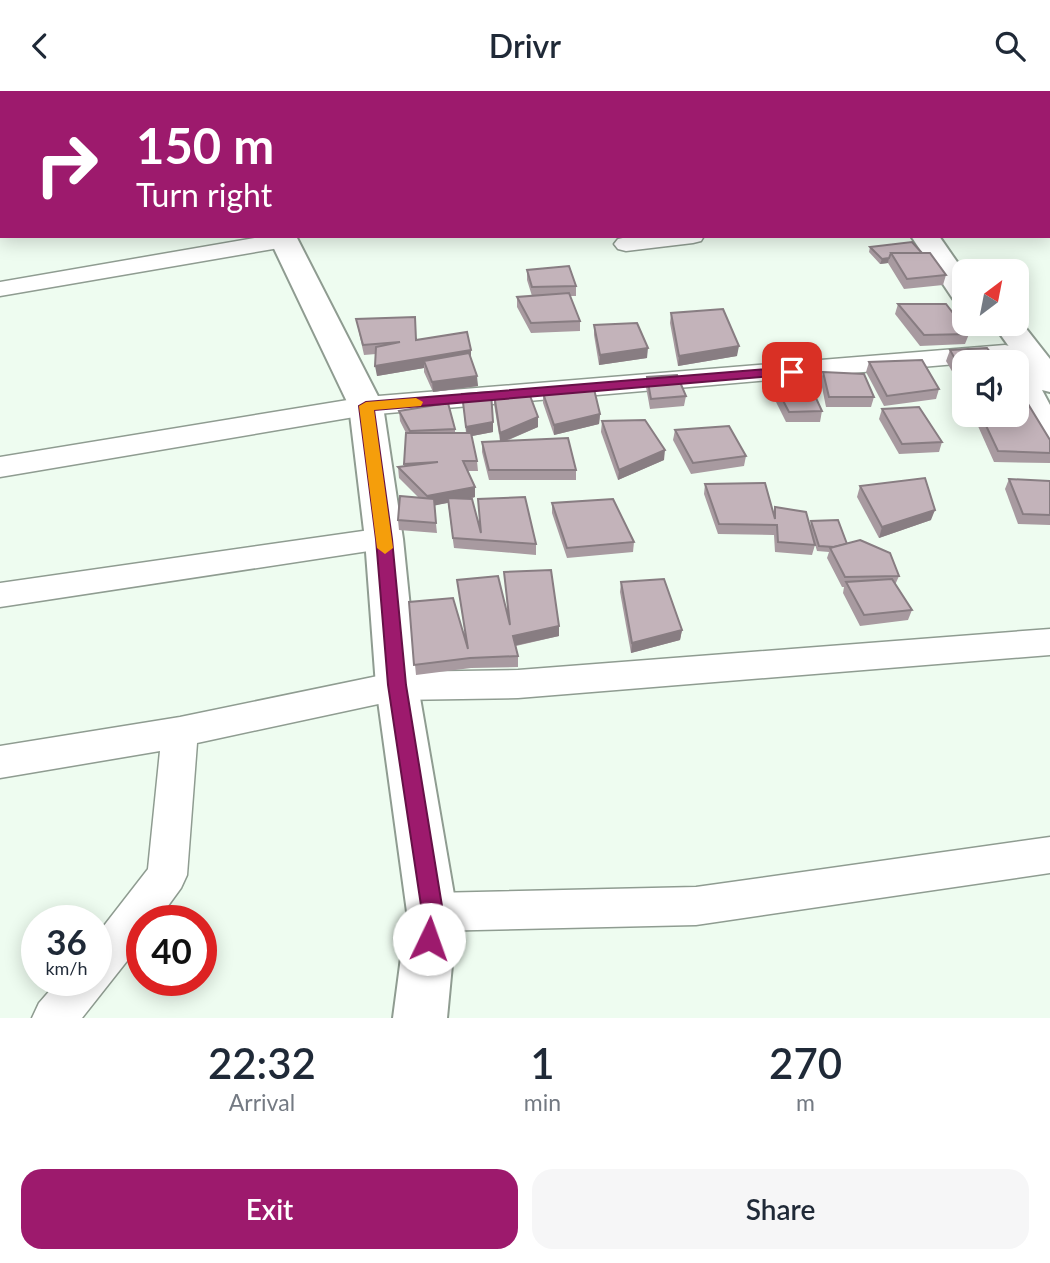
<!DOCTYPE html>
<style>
:root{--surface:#fff;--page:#f6f6f7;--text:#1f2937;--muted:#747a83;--accent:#9d1a6d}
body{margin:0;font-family:Lato,sans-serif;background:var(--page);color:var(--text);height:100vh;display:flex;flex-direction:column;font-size:26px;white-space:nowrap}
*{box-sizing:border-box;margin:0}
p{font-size:23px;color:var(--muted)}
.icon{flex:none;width:38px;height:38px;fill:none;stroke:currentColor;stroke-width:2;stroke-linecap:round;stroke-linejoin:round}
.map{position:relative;height:927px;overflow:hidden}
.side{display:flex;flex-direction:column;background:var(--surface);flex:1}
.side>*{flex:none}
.guide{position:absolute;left:0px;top:0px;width:1050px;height:147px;box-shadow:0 4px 18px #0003;background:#9d1a6d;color:#fff;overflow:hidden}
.needle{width:46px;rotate:32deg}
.tools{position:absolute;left:952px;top:168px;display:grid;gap:14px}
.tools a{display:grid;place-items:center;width:77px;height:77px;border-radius:14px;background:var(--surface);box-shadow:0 4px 18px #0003;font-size:35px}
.speed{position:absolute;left:21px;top:814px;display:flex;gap:14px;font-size:35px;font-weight:700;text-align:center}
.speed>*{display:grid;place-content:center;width:91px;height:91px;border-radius:50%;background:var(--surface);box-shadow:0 4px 18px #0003;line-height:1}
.speed small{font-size:18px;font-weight:400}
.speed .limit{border:10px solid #d22;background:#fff;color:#111}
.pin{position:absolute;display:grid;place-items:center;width:60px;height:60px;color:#fff;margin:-30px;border-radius:14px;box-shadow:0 4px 10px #0006}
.me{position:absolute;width:77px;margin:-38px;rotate:3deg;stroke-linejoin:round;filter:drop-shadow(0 0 5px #0008)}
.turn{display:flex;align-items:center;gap:24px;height:147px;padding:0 21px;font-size:32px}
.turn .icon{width:91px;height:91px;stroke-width:2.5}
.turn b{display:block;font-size:49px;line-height:60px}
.eta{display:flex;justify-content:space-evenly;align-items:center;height:119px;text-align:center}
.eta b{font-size:42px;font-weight:600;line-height:49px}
.button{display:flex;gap:14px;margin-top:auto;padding:14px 21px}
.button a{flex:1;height:80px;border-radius:21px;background:var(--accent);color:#fff;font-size:28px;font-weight:600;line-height:80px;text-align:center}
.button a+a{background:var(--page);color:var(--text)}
header{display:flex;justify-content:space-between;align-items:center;height:91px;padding:0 21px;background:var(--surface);font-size:32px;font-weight:600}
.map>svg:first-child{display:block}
</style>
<header><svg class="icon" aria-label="back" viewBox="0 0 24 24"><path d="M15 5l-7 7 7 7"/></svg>Drivr<svg class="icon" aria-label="search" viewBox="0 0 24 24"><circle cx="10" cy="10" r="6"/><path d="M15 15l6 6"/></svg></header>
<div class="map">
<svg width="1050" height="927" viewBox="0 0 1050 927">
<rect width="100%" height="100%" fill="#eefcf0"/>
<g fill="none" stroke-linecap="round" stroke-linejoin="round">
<g stroke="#8f9c91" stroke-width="3">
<g id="street">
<polygon points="111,0 139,0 109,2"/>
<rect x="347" y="0" width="20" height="2"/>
<polygon points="511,0 534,0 536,2 512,2"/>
<polygon points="586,0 608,0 584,2"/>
<rect x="0" y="15" width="2" height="12"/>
<rect x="0" y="63" width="2" height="12"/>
<polygon points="266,145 294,145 297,149 293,154 285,156 0,205 0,191"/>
<polygon points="632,145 704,145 701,150 693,152 626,160 618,158 614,153 618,148"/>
<polygon points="1005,254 1014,256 1018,262 1014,268 366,324 0,386 0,366 366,306"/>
<polygon points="384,437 395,440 400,448 395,456 0,516 0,492"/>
<polygon points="1050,538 1050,564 518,607 397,609 197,652 187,784 181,797 157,830 142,830 142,851 82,927 32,927 39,912 59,889 96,889 96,845 148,778 160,660 0,687 0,655 180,626 397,581 518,579"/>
<polygon points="1050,746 1050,782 696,834 432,840 418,835 412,821 418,807 432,802 696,796"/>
</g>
</g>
<g stroke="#8f9c91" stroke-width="4">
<g id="secondary">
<rect x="205" y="0" width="24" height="2"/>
<polygon points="268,145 296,145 383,315 403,448 418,595 457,821 447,927 393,927 407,821 376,595 365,448 349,315"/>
</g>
</g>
<g stroke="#8f9c91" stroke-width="4">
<g id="primary">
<rect x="863" y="0" width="24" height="2"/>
<polygon points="911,145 939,145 964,181 964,211 953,208"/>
<polygon points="1017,226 1050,268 1050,301 1042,299 1050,314 1050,357 1038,354 1017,315 1017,273 1022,274 993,233 1017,233"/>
</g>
</g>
<use href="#street" fill="#fff" fill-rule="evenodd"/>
<use href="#secondary" fill="#fff" fill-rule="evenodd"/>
<use href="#primary" fill="#fff" fill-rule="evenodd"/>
</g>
<g fill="#a89aa0">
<polygon points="870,156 922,162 946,184 943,194 904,198 888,172 880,173 869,161"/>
<polygon points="527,179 576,195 576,205 570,205 580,230 580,240 531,242 517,216 517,206 532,205 527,189"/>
<polygon points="898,213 969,243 965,253 920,255 895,223"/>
<polygon points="671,222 737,265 678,275 670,232"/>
<polygon points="356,228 416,249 471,259 471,269 478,295 433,301 424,281 424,277 377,285 376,263 364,264"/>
<polygon points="594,234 647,267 599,274 594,244"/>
<polygon points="950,259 964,271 964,301 946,270"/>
<polygon points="869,271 939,298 936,308 884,315 866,281"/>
<polygon points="768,281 822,320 820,331 786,331 766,291"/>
<polygon points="823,281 874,306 871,316 826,316 821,291"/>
<polygon points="647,286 686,305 684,315 650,318 646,296"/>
<polygon points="543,302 600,323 599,333 554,344 543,312"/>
<polygon points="462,303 493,341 472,345 477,370 478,380 467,380 475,406 470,408 481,439 536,453 536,464 454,457 448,412 434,414 437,442 399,439 398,429 419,407 399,387 398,376 404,375 406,342 400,330 399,320 455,338 455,342 466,342"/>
<polygon points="494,303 538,326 538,336 506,350 576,379 576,389 489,389 482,361 482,351 500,350 494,313"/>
<polygon points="1023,308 1050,349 1050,372 994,371 973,324 1017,324"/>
<polygon points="882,318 942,351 939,361 899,363 879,328"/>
<polygon points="602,330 664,369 618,389 601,341"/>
<polygon points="675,339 746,365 744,375 691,383 673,349"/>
<polygon points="1009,388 1050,390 1050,434 1018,433 1005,398"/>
<polygon points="705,393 773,422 775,416 810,435 811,430 899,485 895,494 912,519 908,529 860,535 843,502 844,496 842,496 827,467 829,461 817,460 812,443 815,454 812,464 775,461 774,444 718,443 704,403"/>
<polygon points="860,395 931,429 879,447 857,406"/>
<polygon points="552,412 634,451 633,461 567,467 552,422"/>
<polygon points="504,481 559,535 559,545 516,555 518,565 518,576 471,577 416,584 409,511 466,550 457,489 508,524"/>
<polygon points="621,491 682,539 680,549 631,562 620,501"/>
</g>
<g fill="#887d82">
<polygon points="889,167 888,172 880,173 882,168"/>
<polygon points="739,255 737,265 678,275 679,265"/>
<polygon points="648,257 647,267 599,274 600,264"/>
<polygon points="471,259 471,270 424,270 424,277 377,285 375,275"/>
<polygon points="477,285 478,295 433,301 432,291"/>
<polygon points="600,323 599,333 554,344 554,334"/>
<polygon points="538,326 538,336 500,352 500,342"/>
<polygon points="493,331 493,341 467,346 466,336"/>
<polygon points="665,359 664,369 618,389 619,379"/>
<polygon points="475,396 475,406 428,416 427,405"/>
<polygon points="935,419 931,429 879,447 882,436"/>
<polygon points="559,535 559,545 513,555 513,545"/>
<polygon points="682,539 680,549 631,562 632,552"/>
</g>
<g fill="#c3b3ba" stroke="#887d82" stroke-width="2">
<polygon points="912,151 922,162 891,162 889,167 882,168 870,156"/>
<polygon points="891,162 930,162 946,184 907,188"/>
<polygon points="569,175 576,195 532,196 527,179"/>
<polygon points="569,202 580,230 531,232 517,206"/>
<polygon points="898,213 946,213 969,243 924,244"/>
<polygon points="723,218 739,255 679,265 671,222"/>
<polygon points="415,226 416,249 467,241 471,259 375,275 376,256 400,251 363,254 356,228"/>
<polygon points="637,232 648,257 600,264 594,234"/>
<polygon points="987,257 998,271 964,271 964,284 950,259"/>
<polygon points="469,262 477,285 432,291 424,270"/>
<polygon points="922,269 939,298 887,305 869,271"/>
<polygon points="803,279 822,320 789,321 768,281"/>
<polygon points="823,281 864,283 874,306 829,306"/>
<polygon points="677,284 686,305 651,308 647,286"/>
<polygon points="1017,295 1024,305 1017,306"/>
<polygon points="594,298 600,323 554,334 543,302"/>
<polygon points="491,301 493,331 466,336 462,303"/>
<polygon points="529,302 538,326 500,342 494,303"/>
<polygon points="1025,308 1050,349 1050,362 998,360 981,324 1017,324 1017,309"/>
<polygon points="448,312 455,338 410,340 399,320"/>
<polygon points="919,316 942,351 902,353 882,318"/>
<polygon points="645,329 665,359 619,379 602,330"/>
<polygon points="729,335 746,365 693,372 675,339"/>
<polygon points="406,342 471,342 477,370 463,370 475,396 427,405 398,376 438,371 404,373"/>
<polygon points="568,347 576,379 489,379 482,351"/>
<polygon points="925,387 935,419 882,436 860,395"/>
<polygon points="1009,388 1050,390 1050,424 1023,423"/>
<polygon points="765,392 775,428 775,416 806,421 815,454 778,451 777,434 719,433 705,393"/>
<polygon points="400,405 434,408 436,432 398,429"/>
<polygon points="525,406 536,453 453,447 448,407 472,408 481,442 478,408"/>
<polygon points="613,408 634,451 567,457 552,412"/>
<polygon points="838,429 847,453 834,456 819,455 811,430"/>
<polygon points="860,449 890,462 899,485 845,486 830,457"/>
<polygon points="551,479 559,535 513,545 518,565 470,567 414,574 409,511 453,507 468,558 457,489 498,485 510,534 504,481"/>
<polygon points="664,488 682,539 632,552 621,491"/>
<polygon points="892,488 912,519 864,524 846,491"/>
</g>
<polygon fill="#9d1a6d" stroke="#661147" stroke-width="2" points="792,276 796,278 796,283 374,319 392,448 406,594 443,821 437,855 429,858 422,855 419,848 422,821 388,594 376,448 359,315 366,311"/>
<polygon fill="#f59e0b" points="416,307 423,311 421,315 374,319 393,457 385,463 377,457 359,315 366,311"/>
</svg>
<div class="tools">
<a><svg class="needle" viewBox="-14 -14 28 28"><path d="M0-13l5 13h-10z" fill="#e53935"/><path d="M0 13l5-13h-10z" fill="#747a83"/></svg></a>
<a><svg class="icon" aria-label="sound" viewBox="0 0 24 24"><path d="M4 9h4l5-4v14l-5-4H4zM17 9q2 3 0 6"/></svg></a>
</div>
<div class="speed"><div>36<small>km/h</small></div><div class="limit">40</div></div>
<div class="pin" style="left:792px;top:281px;background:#d93025"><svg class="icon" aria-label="arrive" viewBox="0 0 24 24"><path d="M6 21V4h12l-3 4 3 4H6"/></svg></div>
<svg class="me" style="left:429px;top:848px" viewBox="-20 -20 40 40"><circle r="19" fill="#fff"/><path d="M0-13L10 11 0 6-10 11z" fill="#9d1a6d"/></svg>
<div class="guide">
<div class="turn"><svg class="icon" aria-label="right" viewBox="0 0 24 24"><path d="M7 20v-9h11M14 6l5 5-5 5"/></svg><div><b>150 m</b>Turn right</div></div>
</div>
</div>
<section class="side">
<div class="eta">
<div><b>22:32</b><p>Arrival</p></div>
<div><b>1</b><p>min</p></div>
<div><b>270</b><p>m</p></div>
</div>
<div class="button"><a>Exit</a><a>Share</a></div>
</section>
